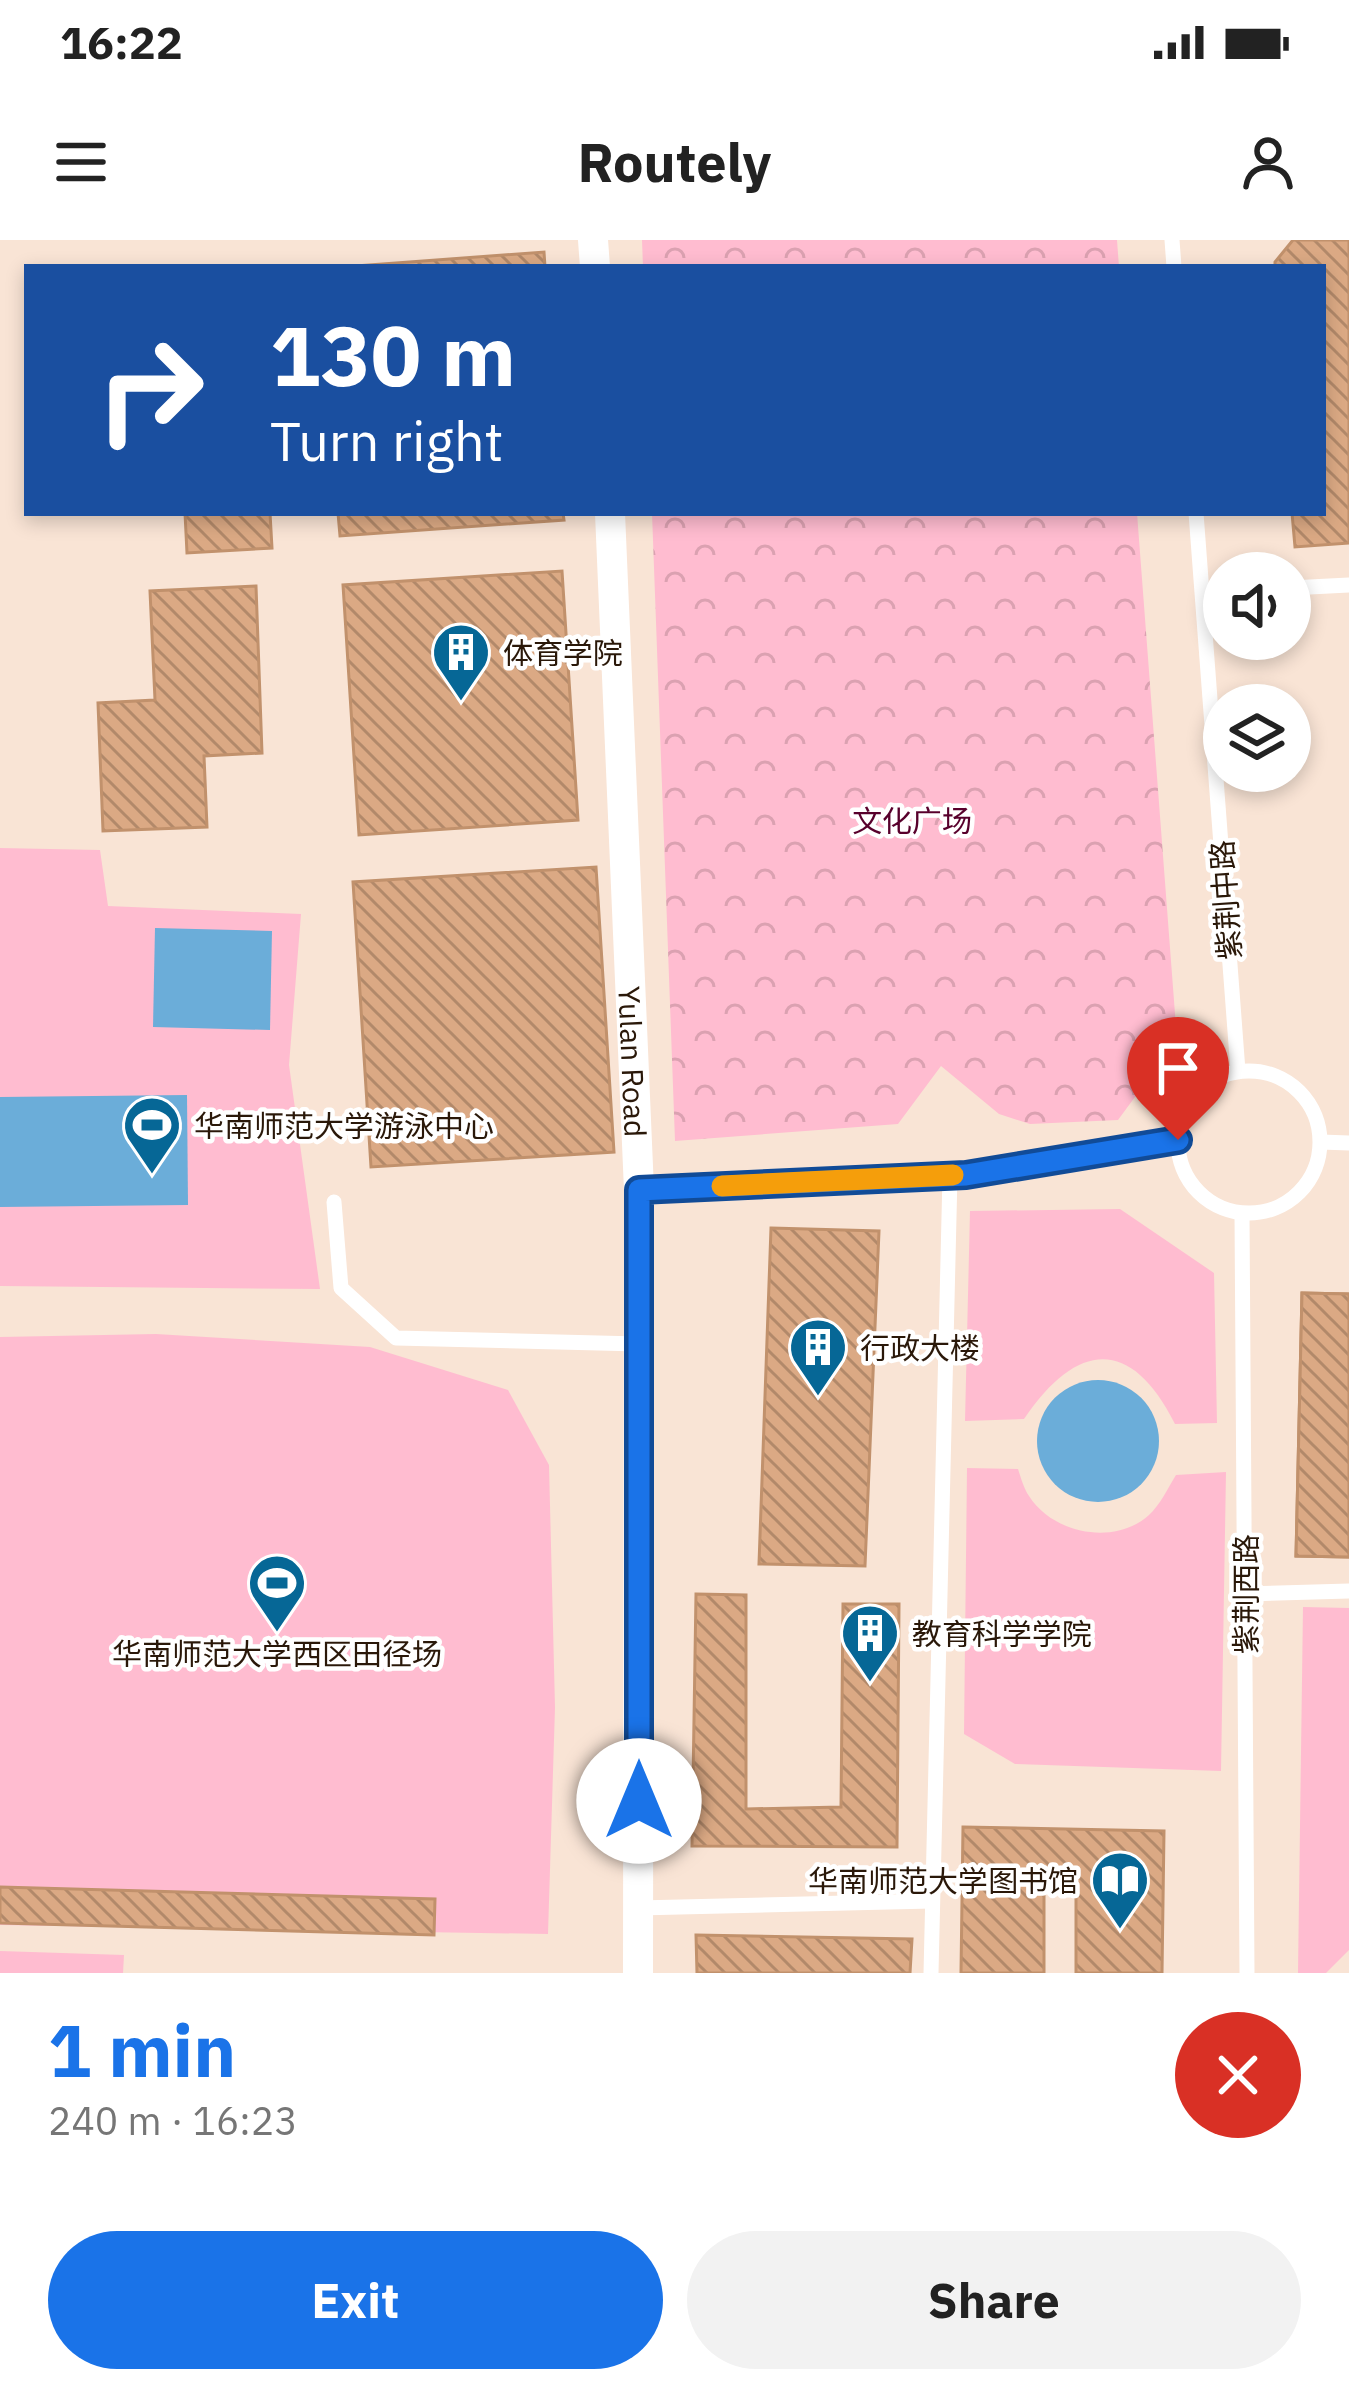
<!DOCTYPE html>
<meta charset="utf-8">
<style>
:root{--surface:#fff;--page:#f2f2f2;--text:#222;--muted:#767676;--accent:#1a73e8}
body{margin:0;font-family:"IBM Plex Sans","Noto Sans SC",sans-serif;background:var(--page);color:var(--text);height:100vh;display:flex;flex-direction:column;font-size:45px;white-space:nowrap}
*{box-sizing:border-box;margin:0}
p{font-size:39px;color:var(--muted)}
.icon{flex:none;width:66px;height:66px;fill:none;stroke:currentColor;stroke-width:2;stroke-linecap:round;stroke-linejoin:round}
.map{position:relative;height:1733px;overflow:hidden}
.drawer{display:flex;flex-direction:column;background:var(--surface);flex:1}
.drawer>*{flex:none}
.hud{position:absolute;left:24px;top:24px;width:1302px;height:252px;border-radius:0px;box-shadow:0 6px 18px #0003;background:#1a4fa0;color:#fff;overflow:hidden}
.buttons{position:absolute;left:1203px;top:312px;display:grid;gap:24px}
.buttons a{display:grid;place-items:center;width:108px;height:108px;border-radius:50%;background:var(--surface);box-shadow:0 6px 18px #0003;font-size:60px}
.pin{position:absolute;display:grid;place-items:center;width:102px;height:102px;color:#fff;margin:-123px -51px;border-radius:50% 50% 50% 0;rotate:-45deg;box-shadow:0 0 12px #0007}
.pin .icon{rotate:45deg}
.me{position:absolute;width:132px;margin:-66px;rotate:0deg;stroke-linejoin:round;filter:drop-shadow(0 0 9px #0008)}
.turn{display:flex;align-items:center;gap:42px;height:252px;padding:0 48px;font-size:54px}
.turn .icon{width:156px;height:156px;stroke-width:2.5}
.turn b{display:block;font-size:84px;line-height:102px}
.round{display:grid;place-items:center;flex:none;width:126px;height:126px;border-radius:63px;background:var(--page)}
.headline{display:flex;align-items:center;justify-content:space-between;height:204px;padding:0 48px}
h1{font-size:72px;font-weight:700;line-height:90px;color:var(--accent)}
.action{display:flex;gap:24px;margin-top:auto;padding:24px 48px}
.action a{flex:1;height:138px;border-radius:72px;background:var(--accent);color:#fff;font-size:48px;font-weight:700;line-height:138px;text-align:center}
.action a+a{background:var(--page);color:var(--text)}
.status{display:flex;justify-content:space-between;align-items:center;height:84px;padding:0 60px;background:var(--surface);direction:ltr}
.status svg{height:33px;fill:currentColor}
header{display:flex;justify-content:space-between;align-items:center;height:156px;padding:0 48px;background:var(--surface);font-size:54px;font-weight:700}
.map>svg:first-child{display:block}
</style>
<div class="status"><b>16:22</b><svg viewBox="0 0 49 12"><path d="M0 12V9h3v3zM5 12V6h3v6zM10 12V3h3v9zM15 12V0h3v12zM26 1h20v11H26zM47 4h2v5h-2z"/></svg></div>
<header><svg class="icon" aria-label="menu" viewBox="0 0 24 24"><path d="M4 6h16M4 12h16M4 18h16"/></svg>Routely<svg class="icon" aria-label="person" viewBox="0 0 24 24"><circle cx="12" cy="8" r="4"/><path d="M4 21q1-7 8-7t8 7"/></svg></header>
<div class="map">
<svg width="1349" height="1733" viewBox="0 0 1349 1733">
<defs>
<pattern id="park-crowns" width="20" height="18" patternUnits="userSpaceOnUse" patternTransform="scale(3)"><rect width="20" height="18" fill="#ffbcd0"/><path d="M2 6a3 3 0 1 1 6 0M12 15a3 3 0 1 1 6 0" fill="none" stroke="#dba1b1"/></pattern>
<pattern id="building-back-hatch" width="6" height="6" patternUnits="userSpaceOnUse" patternTransform="scale(3)"><rect width="6" height="6" fill="#dba984"/><path d="M-1 5l2 2M0 0l6 6M5-1l2 2" fill="none" stroke="#b2896a"/></pattern>
</defs>
<rect width="100%" height="100%" fill="#f9e4d5"/>
<g fill="#ffbcd0">
<polygon points="0,608 100,610 108,666 301,674 289,825 320,1049 0,1046"/>
<path d="M1120 969 1214 1033 1217 1183 1175 1184C1131 1096 1077 1101 1024 1179L965 1181 970 971Z"/>
<polygon points="156,1094 370,1107 508,1150 549,1225 555,1467 548,1694 0,1685 0,1097"/>
<path d="M967 1228 1018 1229C1021 1238 1024 1249 1029 1256 1053 1294 1115 1306 1149 1275 1160 1265 1168 1248 1176 1235L1226 1232 1221 1531 1015 1524 964 1494Z"/>
<polygon points="1303,1367 1349,1368 1349,1710 1326,1733 1298,1733"/>
<polygon points="0,1711 124,1715 123,1733 0,1733"/>
</g>
<g fill="url(#park-crowns)">
<polygon points="642,0 1117,0 1119,27 643,27"/>
<polygon points="652,273 1137,273 1177,800 1118,880 1030,884 999,874 941,826 898,884 675,901"/>
</g>
<g fill="#6badd9">
<polygon points="155,688 272,691 270,790 153,787"/>
<polygon points="187,855 188,965 0,967 0,857"/>
<circle cx="1098" cy="1201" r="61"/>
</g>
<g fill="url(#building-back-hatch)" stroke="#c1916c" stroke-width="3">
<polygon points="1293,0 1349,0 1349,303 1295,307 1292,273 1323,273 1323,27 1275,27 1275,22"/>
<polygon points="544,12 545,27 342,27"/>
<polygon points="185,273 270,273 272,308 187,313"/>
<polygon points="338,273 563,273 564,280 340,296"/>
<polygon points="562,331 578,580 359,595 343,345"/>
<polygon points="256,346 262,513 204,516 207,587 103,591 98,463 155,460 150,351"/>
<polygon points="596,627 614,912 371,927 353,642"/>
<polygon points="771,988 879,991 865,1326 759,1324"/>
<polygon points="1302,1053 1349,1054 1349,1317 1296,1316"/>
<polygon points="1302,1053 1349,1054 1349,1317 1296,1316"/>
<polygon points="696,1354 746,1355 746,1569 841,1567 843,1364 899,1364 897,1607 692,1606"/>
<polygon points="963,1587 1164,1591 1162,1733 1076,1733 1076,1650 1044,1650 1044,1733 961,1733"/>
<polygon points="0,1647 435,1659 434,1695 0,1683"/>
<polygon points="696,1695 912,1699 910,1733 697,1733"/>
</g>
<g fill="none" stroke-linecap="round" stroke-linejoin="round">
<g stroke="#fff" stroke-width="15">
<polyline points="1172,0 1174,27"/>
<polyline points="1196,273 1238,831"/>
<polyline points="1290,348 1349,345"/>
<circle cx="1249" cy="902" r="71"/>
<polyline points="1321,902 1349,903"/>
<polyline points="639,950 966,935 1177,900"/>
<polyline points="334,962 341,1048 396,1098 639,1104"/>
<polyline points="1242,974 1247,1733"/>
<polyline points="1245,1354 1349,1351"/>
<polyline points="638,1668 932,1661"/>
<polyline points="931,1733 950,935"/>
</g>
<g stroke="#fff" stroke-width="30">
<polyline points="593,0 595,27"/>
<path id="s1" d="M610 273 639 950 638 1733"/>
</g>
</g>
<g fill="none" stroke-linecap="round" stroke-linejoin="round">
<g stroke="#114b97" stroke-width="30">
<polyline id="route" points="639,1561 639,950 966,935 1178,900"/>
</g>
<use href="#route" stroke="#1a73e8" stroke-width="21"/>
<polyline stroke="#f59e0b" stroke-width="21" points="722,946 953,935"/>
</g>
<defs>
<g id="building-pin" transform="scale(3)"><path d="M0 17L-7.5 6A9.5 9.5 0 1 1 7.5 6Z" fill="#066796" stroke="#fff"/><path d="M-4-6H4V6H1V3H-1V6H-4ZM-2.5-4.3h1.7v1.8h-1.7ZM.8-4.3h1.7v1.8H.8ZM-2.5-1h1.7V.8h-1.7ZM.8-1h1.7V.8H.8Z" fill="#fff"/></g>
<g id="stadium-pin" transform="scale(3)"><path d="M0 17L-7.5 6A9.5 9.5 0 1 1 7.5 6Z" fill="#066796" stroke="#fff"/><path d="M0-5a6.5 5 0 1 0 0 10a6.5 5 0 1 0 0-10ZM-3.5-1.8h7v3.6h-7Z" fill="#fff"/></g>
<g id="library-pin" transform="scale(3)"><path d="M0 17L-7.5 6A9.5 9.5 0 1 1 7.5 6Z" fill="#066796" stroke="#fff"/><path d="M-6-4Q-3-5.5-.7-3.5V5Q-3 3-6 4ZM6-4Q3-5.5 .7-3.5V5Q3 3 6 4Z" fill="#fff"/></g>
</defs>
<g fill-rule="evenodd">
<use href="#building-pin" x="461" y="412"/>
<use href="#stadium-pin" x="152" y="885"/>
<use href="#building-pin" x="818" y="1107"/>
<use href="#stadium-pin" x="277" y="1343"/>
<use href="#building-pin" x="870" y="1393"/>
<use href="#library-pin" x="1120" y="1640"/>
</g>
<g text-anchor="middle" dominant-baseline="central" stroke-width="9" stroke-linejoin="round" paint-order="stroke">
<g font-size="30" fill="#2a1809" stroke="#fff" text-anchor="start">
<text x="503" y="412">体育学院</text>
<text x="194" y="885">华南师范大学游泳中心</text>
<text x="860" y="1107">行政大楼</text>
<text x="912" y="1393">教育科学学院</text>
<text x="277" y="1413" text-anchor="middle">华南师范大学西区田径场</text>
<text x="1078" y="1640" text-anchor="end">华南师范大学图书馆</text>
</g>
<g font-size="30" fill="#58002c" stroke="#fff">
<text x="912" y="580">文化广场</text>
</g>
<g font-size="30" fill="#2a1809" stroke="#fff">
<text transform="translate(1225 660) rotate(-94)">紫荆中路</text>
<text stroke="none"><textPath href="#s1" startOffset="549">Yulan Road</textPath></text>
<text transform="translate(1245 1354) rotate(-90)">紫荆西路</text>
</g>
</g>
</svg>
<div class="buttons">
<a><svg class="icon" aria-label="sound" viewBox="0 0 24 24"><path d="M4 9h4l5-4v14l-5-4H4zM17 9q2 3 0 6"/></svg></a>
<a><svg class="icon" aria-label="layers" viewBox="0 0 24 24"><path d="M12 4l9 5-9 5-9-5zM3 14l9 5 9-5"/></svg></a>
</div>
<div class="pin" style="left:1178px;top:900px;background:#d93025"><svg class="icon" aria-label="arrive" viewBox="0 0 24 24"><path d="M6 21V4h12l-3 4 3 4H6"/></svg></div>
<svg class="me" style="left:639px;top:1561px" viewBox="-20 -20 40 40"><circle r="19" fill="#fff"/><path d="M0-13L10 11 0 6-10 11z" fill="#1a73e8"/></svg>
<div class="hud">
<div class="turn"><svg class="icon" aria-label="right" viewBox="0 0 24 24"><path d="M7 20v-9h11M14 6l5 5-5 5"/></svg><div><b>130 m</b>Turn right</div></div>
</div>
</div>
<section class="drawer">
<div class="headline"><div><h1>1 min</h1><p>240 m · 16:23</p></div><a class="round" style="background:#d93025;color:#fff"><svg class="icon" aria-label="close" viewBox="0 0 24 24"><path d="M6 6l12 12M18 6L6 18"/></svg></a></div>
<div class="action"><a>Exit</a><a>Share</a></div>
</section>
